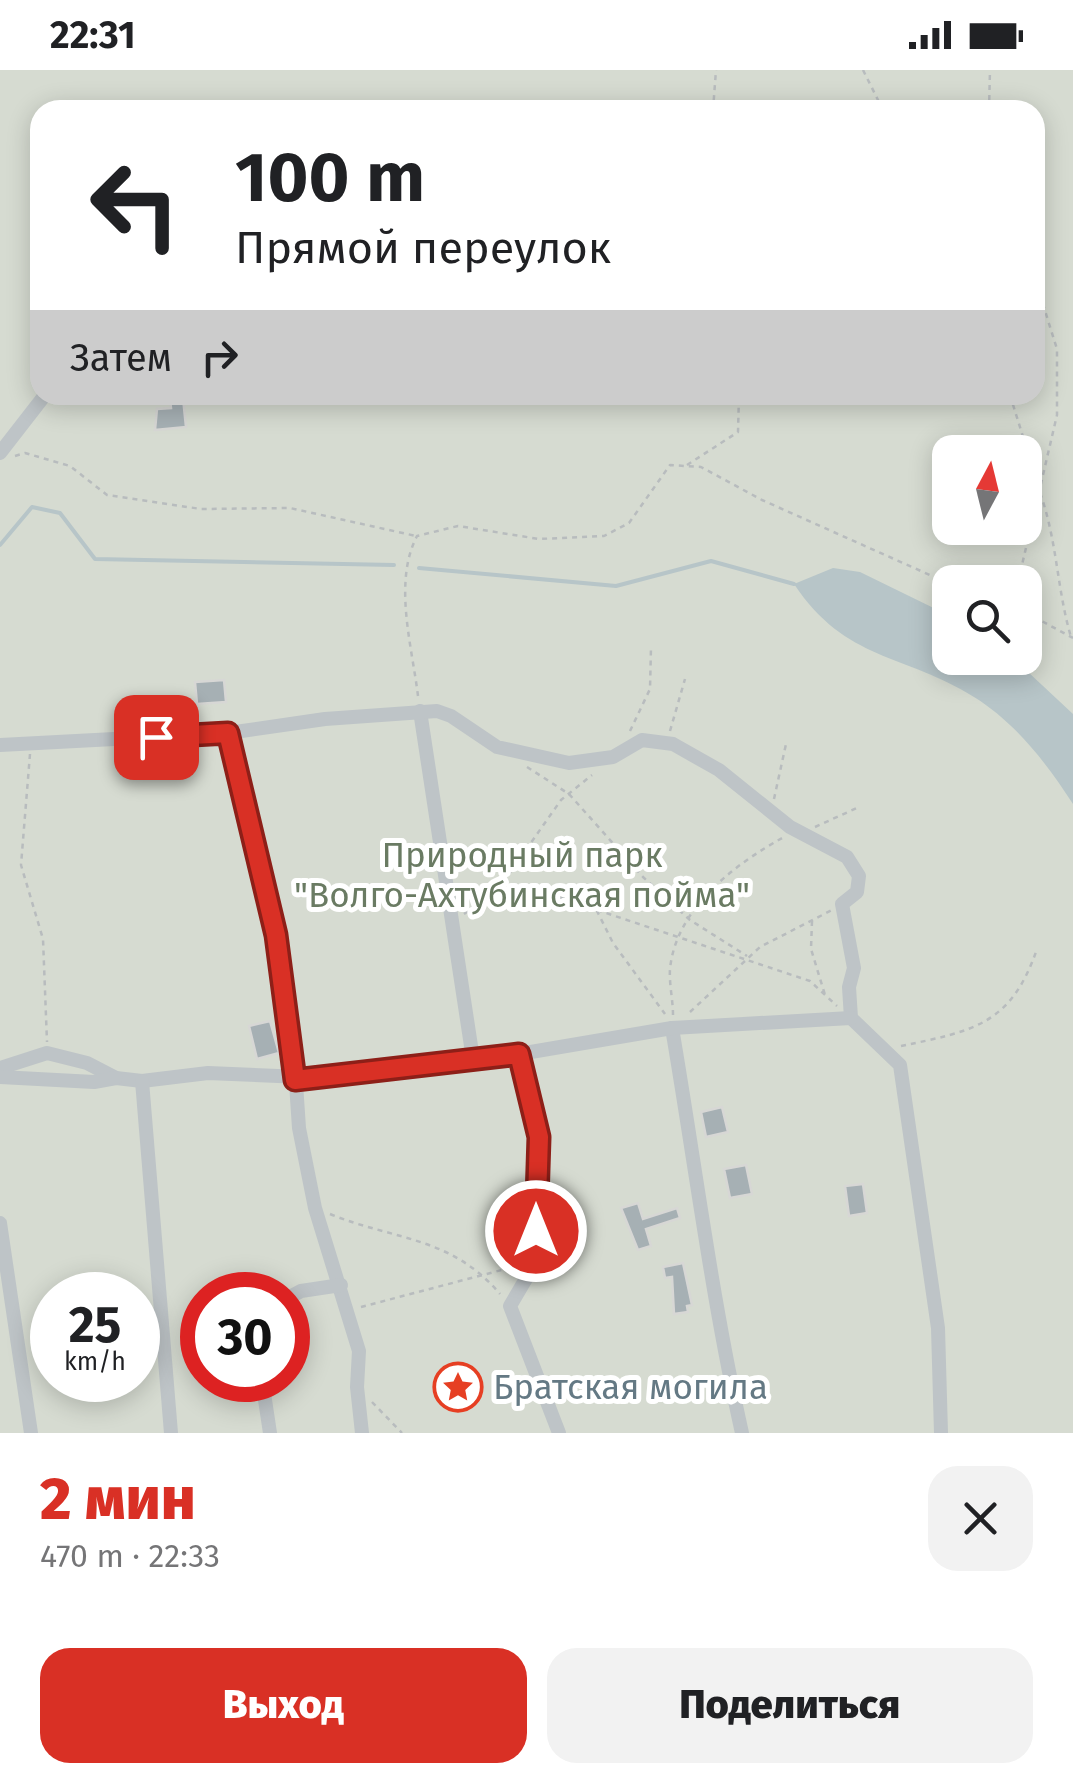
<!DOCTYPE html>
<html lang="ru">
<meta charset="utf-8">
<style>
:root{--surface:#fff;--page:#f2f2f2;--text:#202124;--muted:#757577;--accent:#d93025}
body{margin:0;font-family:"Fira Sans",sans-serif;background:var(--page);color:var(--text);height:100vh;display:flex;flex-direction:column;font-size:38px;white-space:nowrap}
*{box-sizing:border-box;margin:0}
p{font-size:32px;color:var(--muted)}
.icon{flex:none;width:55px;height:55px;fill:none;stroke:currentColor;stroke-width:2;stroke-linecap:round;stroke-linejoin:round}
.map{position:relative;height:1363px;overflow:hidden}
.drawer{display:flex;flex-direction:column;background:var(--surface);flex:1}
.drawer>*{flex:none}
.hud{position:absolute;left:30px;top:30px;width:1015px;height:305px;border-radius:30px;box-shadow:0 5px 25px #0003;background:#fff;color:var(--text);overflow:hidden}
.needle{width:65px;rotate:7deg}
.tools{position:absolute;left:932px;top:365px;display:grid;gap:20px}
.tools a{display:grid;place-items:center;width:110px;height:110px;border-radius:20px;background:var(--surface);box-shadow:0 5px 25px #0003;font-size:50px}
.speed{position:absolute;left:30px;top:1202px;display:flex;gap:20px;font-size:50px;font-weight:700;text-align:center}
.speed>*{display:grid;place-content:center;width:130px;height:130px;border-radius:50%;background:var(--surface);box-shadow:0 5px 25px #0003;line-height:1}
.speed small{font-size:25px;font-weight:400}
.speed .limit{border:15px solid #d22;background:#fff;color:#111}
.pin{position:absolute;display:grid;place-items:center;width:85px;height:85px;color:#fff;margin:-42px;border-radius:20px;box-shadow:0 5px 15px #0006}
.me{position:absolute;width:110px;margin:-55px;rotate:0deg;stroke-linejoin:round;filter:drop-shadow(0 0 8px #0008)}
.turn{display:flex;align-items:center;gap:35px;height:210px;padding:0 40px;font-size:45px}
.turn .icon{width:130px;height:130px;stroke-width:2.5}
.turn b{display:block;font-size:70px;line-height:85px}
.then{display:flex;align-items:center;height:95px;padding:0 40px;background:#0003;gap:20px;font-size:38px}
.round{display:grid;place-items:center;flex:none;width:105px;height:105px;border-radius:30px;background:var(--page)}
.head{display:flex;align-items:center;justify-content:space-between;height:170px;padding:0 40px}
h1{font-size:60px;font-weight:800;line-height:75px;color:var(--accent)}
.action{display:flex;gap:20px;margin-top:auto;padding:20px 40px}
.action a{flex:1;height:115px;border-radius:30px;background:var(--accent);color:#fff;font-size:40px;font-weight:800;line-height:115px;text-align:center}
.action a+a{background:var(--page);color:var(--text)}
.status{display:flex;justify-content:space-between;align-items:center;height:70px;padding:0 50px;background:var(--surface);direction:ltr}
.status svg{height:28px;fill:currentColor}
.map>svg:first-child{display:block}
</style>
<div class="status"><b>22:31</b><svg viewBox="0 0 49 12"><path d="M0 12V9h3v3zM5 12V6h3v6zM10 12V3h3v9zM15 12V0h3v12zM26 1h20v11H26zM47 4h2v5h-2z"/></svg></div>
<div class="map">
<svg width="1073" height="1363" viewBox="0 0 1073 1363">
<rect width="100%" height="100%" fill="#f6f6f2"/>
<path fill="#d6dbd1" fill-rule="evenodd" d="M0 0H1073V1363H0ZM40 40H1035V325H40ZM950 382H1025V458H950ZM950 512H1025V588H950ZM52 1225H138V1310H52ZM202 1225H288V1310H202Z"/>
<path fill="#b7c5c8" d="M833 498 860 502 950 546V588H1013L1073 644V734C1047 694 1016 653 974 627 904 583 846 592 794 514Z"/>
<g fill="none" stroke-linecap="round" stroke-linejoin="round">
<g stroke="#b7c5c8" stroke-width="4">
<polyline points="0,475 32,437 60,443 95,489 394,495"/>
<polyline points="419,498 616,516 711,491 794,514"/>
</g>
</g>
<g fill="#a6b0b4" stroke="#d7d7d5" stroke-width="2.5">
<polygon points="183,328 186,357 155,360 157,339 171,338 170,329"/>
<polygon points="224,610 226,632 197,634 195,612"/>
<polygon points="270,951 279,983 257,989 249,956"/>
<polygon points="722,1037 728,1062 706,1067 701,1042"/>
<polygon points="746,1095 752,1124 730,1128 724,1099"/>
<polygon points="863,1114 867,1143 849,1146 845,1116"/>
<polygon points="638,1133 643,1149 677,1138 680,1148 646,1159 651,1176 638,1180 621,1138"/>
<polygon points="683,1193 692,1235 687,1236 688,1242 674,1244 672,1207 665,1208 663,1197"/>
</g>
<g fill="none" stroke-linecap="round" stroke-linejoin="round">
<g stroke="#b8bcbe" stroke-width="2.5" stroke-dasharray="5 5" stroke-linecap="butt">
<polyline points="863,0 883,40"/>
<polyline points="713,40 716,0"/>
<polyline points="989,40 990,0"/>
<polyline points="1010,325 1038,415"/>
<polyline points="15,386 25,383 70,396 107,425 201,439 290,438 416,466"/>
<polyline points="687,395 738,362 739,325"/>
<path d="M1040 423C1057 469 1057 520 1071 567"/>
<polyline points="1018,512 1057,345 1057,279 1035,209"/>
<polyline points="1025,542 1073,568"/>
<path d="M418 626C412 576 393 512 417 466L458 456 539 469 604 466 629 453 670 395 701 397 762 430 950 514"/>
<polyline points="630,661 650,619 651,577"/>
<polyline points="670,661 685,609"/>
<polyline points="30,684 21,795 43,869 47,972"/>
<polyline points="527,697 569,724 643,807 690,850 747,886"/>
<polyline points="774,729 786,674"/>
<polyline points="815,757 859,737"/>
<polyline points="497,821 561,730 592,705"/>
<polyline points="597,840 810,911 837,936"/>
<path d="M464 844C513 812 543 821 596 839L613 873 665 944"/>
<polyline points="812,851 811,879 825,925"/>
<polyline points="690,942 760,877 832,840"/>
<path d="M673 945C673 930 669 914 670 899 676 838 735 794 784 767"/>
<path d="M901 976C973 961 1011 955 1037 879"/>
<path d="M330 1144C393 1170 451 1166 500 1224"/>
<polyline points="361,1237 517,1196"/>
<polyline points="372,1332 402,1363"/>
</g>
<g stroke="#bec4c7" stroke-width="14">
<polyline points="0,383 45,325"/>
<polyline points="420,641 473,989"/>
<polyline points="228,663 275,865 293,969 299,1058 315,1138 359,1281 357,1317 362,1363"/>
<polyline points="0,675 228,663 325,649 437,641 451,646 497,677 569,693 613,687 642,670 673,674 719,700 790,757 847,787 859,806 857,822 842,834 854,898 849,917 851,948 900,995 938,1258 941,1363"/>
<path d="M672 958C695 1093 712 1230 742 1363"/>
<polyline points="519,984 539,1067 534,1131 537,1190 510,1236 559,1363"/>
<polyline points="0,998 47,983 87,993 116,1008 142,1011 208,1003 326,1008 519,984 672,958 851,948"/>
<polyline points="0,1007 94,1012 116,1008"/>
<polyline points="142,1011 171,1363"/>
<polyline points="0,1153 31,1363"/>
<polyline points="288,1228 301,1221 341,1215"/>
<polyline points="262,1310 270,1363"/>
</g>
</g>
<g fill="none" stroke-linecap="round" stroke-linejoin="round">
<g stroke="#8d1f18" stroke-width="25">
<polyline id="route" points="156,667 228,663 276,865 295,1010 519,984 539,1067 536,1161"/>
</g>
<use href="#route" stroke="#d93025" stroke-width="18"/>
</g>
<defs>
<g id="sight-ring" transform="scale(2.5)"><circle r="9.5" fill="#fff" stroke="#e63f23" stroke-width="1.5"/><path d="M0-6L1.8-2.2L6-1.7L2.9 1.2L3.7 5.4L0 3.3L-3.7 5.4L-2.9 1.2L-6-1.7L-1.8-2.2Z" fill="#e63f23"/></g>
</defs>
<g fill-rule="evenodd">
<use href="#sight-ring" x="458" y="1317"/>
</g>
<g text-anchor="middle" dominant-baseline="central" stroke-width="10" stroke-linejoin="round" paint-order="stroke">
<g font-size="35" fill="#6a7b63" stroke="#fff">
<text x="522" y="785">Природный парк<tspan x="522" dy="40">"Волго-Ахтубинская пойма"</tspan></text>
</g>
<g font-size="35" fill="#647984" stroke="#fff" text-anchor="start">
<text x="493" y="1317">Братская могила</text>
</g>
</g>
</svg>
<div class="tools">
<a><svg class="needle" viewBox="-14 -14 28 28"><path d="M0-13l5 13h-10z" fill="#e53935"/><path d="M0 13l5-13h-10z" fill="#757577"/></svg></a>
<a><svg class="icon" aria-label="search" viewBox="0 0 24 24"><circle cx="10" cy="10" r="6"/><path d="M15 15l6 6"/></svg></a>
</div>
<div class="speed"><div>25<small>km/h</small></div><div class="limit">30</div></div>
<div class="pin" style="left:156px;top:667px;background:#d93025"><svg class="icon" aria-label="arrive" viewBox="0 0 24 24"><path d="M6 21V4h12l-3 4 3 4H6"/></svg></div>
<svg class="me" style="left:536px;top:1161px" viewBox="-20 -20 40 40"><circle r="17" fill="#d93025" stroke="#fff" stroke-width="3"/><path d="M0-11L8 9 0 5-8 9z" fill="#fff"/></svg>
<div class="hud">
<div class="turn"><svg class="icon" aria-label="left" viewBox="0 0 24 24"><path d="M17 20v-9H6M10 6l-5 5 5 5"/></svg><div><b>100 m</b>Прямой переулок</div></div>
<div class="then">Затем<svg class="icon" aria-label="right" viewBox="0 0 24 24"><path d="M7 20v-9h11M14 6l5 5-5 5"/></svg></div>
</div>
</div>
<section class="drawer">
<div class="head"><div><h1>2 мин</h1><p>470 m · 22:33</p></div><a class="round"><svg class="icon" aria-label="close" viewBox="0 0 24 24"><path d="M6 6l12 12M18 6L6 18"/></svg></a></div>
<div class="action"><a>Выход</a><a>Поделиться</a></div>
</section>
